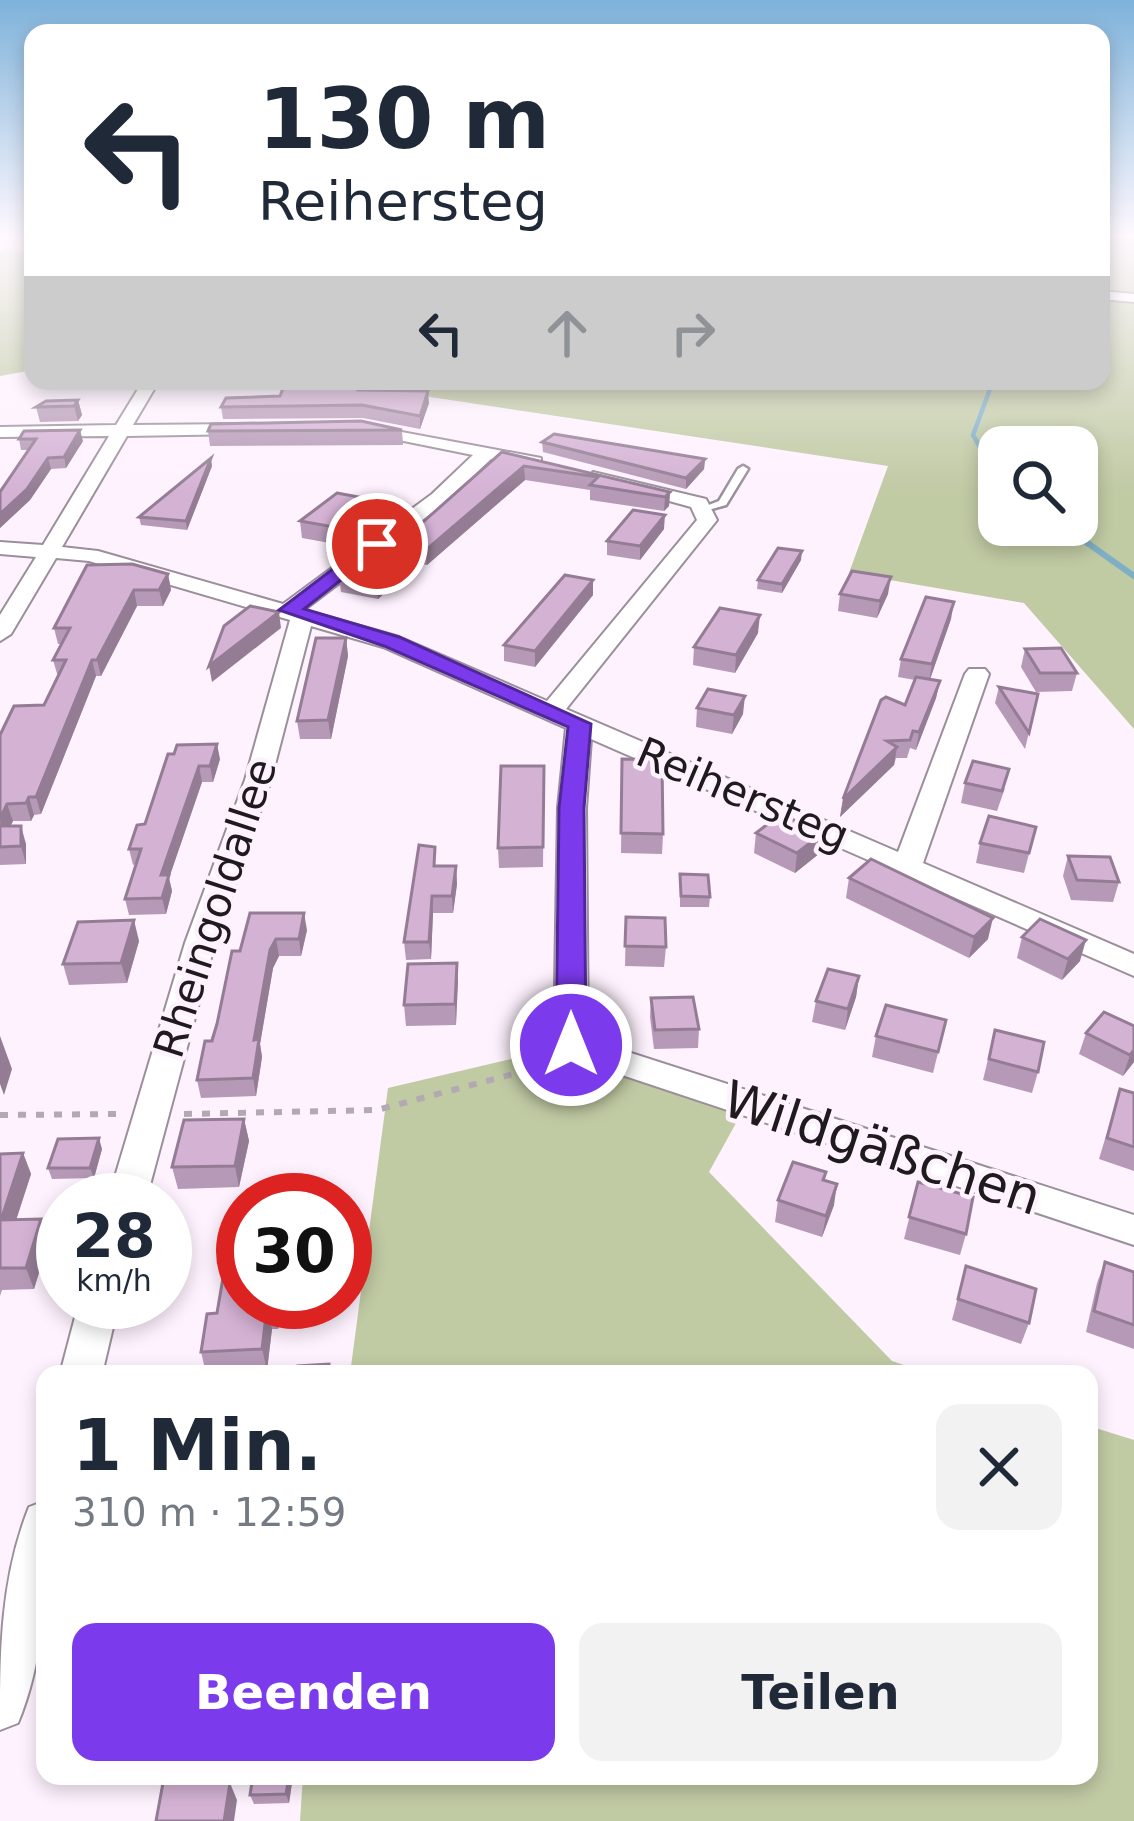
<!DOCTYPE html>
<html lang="de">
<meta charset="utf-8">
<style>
:root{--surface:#fff;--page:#f2f2f3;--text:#1f2937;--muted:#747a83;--accent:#7c3aed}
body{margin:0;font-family:"DejaVu Sans",sans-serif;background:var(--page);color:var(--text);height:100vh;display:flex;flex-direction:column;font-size:45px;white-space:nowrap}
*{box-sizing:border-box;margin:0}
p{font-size:39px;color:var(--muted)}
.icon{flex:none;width:66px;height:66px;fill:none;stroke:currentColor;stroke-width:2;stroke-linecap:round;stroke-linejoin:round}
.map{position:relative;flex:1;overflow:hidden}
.panel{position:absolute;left:36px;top:1365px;width:1062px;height:420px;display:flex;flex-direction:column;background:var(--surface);border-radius:24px;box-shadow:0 6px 18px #0003}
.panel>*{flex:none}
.guide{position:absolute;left:24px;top:24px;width:1086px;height:366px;border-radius:24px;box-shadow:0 6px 18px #0003;background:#fff;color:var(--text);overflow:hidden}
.fabs{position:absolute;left:978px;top:426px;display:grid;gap:24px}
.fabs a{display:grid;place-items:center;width:120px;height:120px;border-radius:24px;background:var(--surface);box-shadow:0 6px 18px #0003;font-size:60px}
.speed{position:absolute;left:36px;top:1173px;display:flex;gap:24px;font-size:60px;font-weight:700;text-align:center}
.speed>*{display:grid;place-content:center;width:156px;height:156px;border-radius:50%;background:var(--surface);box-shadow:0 6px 18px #0003;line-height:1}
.speed small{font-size:30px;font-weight:400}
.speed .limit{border:18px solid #d22;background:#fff;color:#111}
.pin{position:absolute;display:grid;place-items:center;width:102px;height:102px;color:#fff;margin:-51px;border:6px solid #fff;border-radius:50%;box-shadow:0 3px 12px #0007}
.me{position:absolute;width:132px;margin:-66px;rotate:0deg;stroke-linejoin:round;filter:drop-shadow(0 0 9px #0008)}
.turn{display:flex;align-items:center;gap:42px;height:252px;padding:0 36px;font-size:54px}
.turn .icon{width:156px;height:156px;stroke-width:2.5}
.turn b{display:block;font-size:84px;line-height:102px}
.lanes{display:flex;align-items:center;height:114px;padding:0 36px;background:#0003;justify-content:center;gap:60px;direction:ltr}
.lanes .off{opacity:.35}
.round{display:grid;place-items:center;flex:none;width:126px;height:126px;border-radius:24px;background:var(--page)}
.head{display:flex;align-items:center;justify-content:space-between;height:204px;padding:0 36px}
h1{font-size:72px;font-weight:700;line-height:90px}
.primary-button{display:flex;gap:24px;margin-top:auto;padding:24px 36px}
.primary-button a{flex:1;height:138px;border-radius:24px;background:var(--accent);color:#fff;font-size:48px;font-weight:700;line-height:138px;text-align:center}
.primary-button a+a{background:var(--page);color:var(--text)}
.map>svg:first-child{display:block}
</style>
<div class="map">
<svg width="1134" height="1821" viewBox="0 0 1134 1821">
<rect width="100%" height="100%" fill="#fef2fe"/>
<g fill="#c0caa3" fill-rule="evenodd">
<path d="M1101 237H1134V729L1024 603 849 573 888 466 324 381H1101ZM999 447H1077V525H999Z"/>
<polygon points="7,247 33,255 33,370 0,376 0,251"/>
<polygon points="571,1045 746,1105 709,1172 892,1361 931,1374 350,1374 388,1088"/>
<polygon points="1089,1426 1134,1440 1134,1821 300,1821 303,1776 1089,1776"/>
</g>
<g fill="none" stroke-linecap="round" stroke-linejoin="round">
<g stroke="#7fafc5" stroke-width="4.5">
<polyline points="993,381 973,435 999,480"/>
<polyline points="1062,525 1083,540"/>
</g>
<polyline stroke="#7fafc5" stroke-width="6" points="1079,537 1134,576"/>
<g stroke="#9a8f9a" stroke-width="5">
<polygon id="service" points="743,466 748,469 726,505 701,512 701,508 719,501 738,469"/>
</g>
<g stroke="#9a8f9a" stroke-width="4">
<g id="minor">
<polygon points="1101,291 1134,294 1134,302 1101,299"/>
<polygon points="143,381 159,381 133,425 245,424 254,429 245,434 127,436 62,547 98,551 283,604 432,494 473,455 359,432 359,424 541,458 541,466 535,468 491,459 446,502 304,610 399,637 547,701 697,520 691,507 593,480 593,472 706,499 717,520 566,709 898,852 965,674 969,669 985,669 989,674 923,863 1134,954 1134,976 591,739 586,808 588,1045 583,1053 559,1053 554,1045 558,808 566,728 383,647 311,626 271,780 215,943 146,1200 108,1200 185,943 245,780 290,620 89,561 56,558 11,634 0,641 0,615 36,557 0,554 0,542 43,545 109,436 0,437 0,427 116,425"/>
<polygon points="631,1053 1134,1215 1134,1245 619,1074 614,1065 619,1056"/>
<polygon points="79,1302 119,1302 102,1374 60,1374"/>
<path d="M45 1501C45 1577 48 1651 18 1723L0 1730C0 1653 0 1580 29 1507Z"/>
</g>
</g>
<g stroke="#b2a9b2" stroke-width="6" stroke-dasharray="8 10" stroke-linecap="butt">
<polyline points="184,1114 377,1110 536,1068 549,1059"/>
<polyline points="0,1115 119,1114"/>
</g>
<use href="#service" fill="#fff" fill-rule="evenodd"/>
<use href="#minor" fill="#fff" fill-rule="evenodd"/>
</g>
<g fill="#b699b6">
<polygon points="359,385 360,390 429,403 420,429 363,418 223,419 221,407"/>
<polygon points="78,400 82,415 78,421 40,422 36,407"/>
<polygon points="402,430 403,445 210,446 208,431"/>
<polygon points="19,439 83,441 66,468 51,469 30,500 0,528 0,492 28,450 21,450"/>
<polygon points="542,442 705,459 704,469 686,489 543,452"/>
<polygon points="502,452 670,492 669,506 664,511 590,500 590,490 525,480 427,565 417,563 378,599 341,592 339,576 405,538"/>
<polygon points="212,466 187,530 141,525 139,517"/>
<polygon points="375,500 376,516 341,545 302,538 300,521"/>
<polygon points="664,529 640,560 607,555 607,541"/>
<polygon points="801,560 782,593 757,589 758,580"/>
<polygon points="168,574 171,590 163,606 137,606 101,676 96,676 41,814 34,815 31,821 13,821 10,826 26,844 26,864 0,865 0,735 44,705 58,677 53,660 62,644 58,644 54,628"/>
<polygon points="593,580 593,595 535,667 504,661 504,645"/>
<polygon points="840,594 888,594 877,618 838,611"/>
<polygon points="951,619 930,679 940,681 936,698 916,750 910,748 907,758 896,758 894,765 840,817 843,799 905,705 915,680 898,677 901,659"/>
<polygon points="758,633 735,673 693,665 694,647"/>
<polygon points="346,638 348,656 331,739 300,739 297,721"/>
<polygon points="1025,649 1077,673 1072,691 1036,692 1021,667"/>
<polygon points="999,687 1038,694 1025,749 995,703"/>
<polygon points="697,708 743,714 732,734 696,727"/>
<polygon points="168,754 220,759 213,782 202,782 169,878 172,891 166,914 129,915 125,899 136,864 133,865 129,849 145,824"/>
<polygon points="622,759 663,834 662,854 621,853"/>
<polygon points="544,766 543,867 499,868 498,848"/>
<polygon points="965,783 1005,788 997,811 961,803"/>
<polygon points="1036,827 1024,873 976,863 980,843"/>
<polygon points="756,833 823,833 820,853 795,873 754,853"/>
<polygon points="1068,856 1119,882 1113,902 1071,900 1063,876"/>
<polygon points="436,866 456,866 457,884 453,913 433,913 431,959 406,960 404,942"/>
<polygon points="680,874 710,897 709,907 680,907"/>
<polygon points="849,878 988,939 969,958 846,898"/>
<polygon points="626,917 666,947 664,967 625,966"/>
<polygon points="307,930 301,956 279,956 273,968 260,1044 262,1057 256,1096 201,1098 197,1080 240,951"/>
<polygon points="1022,937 1080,961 1062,980 1017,958"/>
<polygon points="139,941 127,983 69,985 63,964"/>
<polygon points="457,963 456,1025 406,1026 404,1005"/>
<polygon points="859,976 856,997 845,1030 812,1022 816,1001"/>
<polygon points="651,998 699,1029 698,1048 654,1049 650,1017"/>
<polygon points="946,1020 933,1073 872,1057 876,1036"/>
<polygon points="1134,1026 1134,1062 1123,1076 1079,1054 1086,1033"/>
<polygon points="995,1030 1038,1072 1032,1093 983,1080"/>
<polygon points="1120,1089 1134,1093 1134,1171 1099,1159"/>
<polygon points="244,1119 249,1141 239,1187 178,1189 172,1167"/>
<polygon points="102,1149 94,1178 52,1179 48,1168"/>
<polygon points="23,1153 31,1174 16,1220 49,1240 34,1289 2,1290 0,1296 0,1154"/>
<polygon points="826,1172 825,1180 834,1205 822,1237 775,1222 778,1200"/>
<polygon points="918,1182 966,1234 960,1255 904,1239"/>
<polygon points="243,1203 243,1238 239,1238 236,1227"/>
<polygon points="1105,1262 1134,1272 1134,1349 1086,1332 1097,1283"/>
<polygon points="966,1266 1029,1323 1021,1344 952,1320"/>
<polygon points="243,1302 284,1302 278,1329 272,1329 267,1370 206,1373 201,1352 217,1313"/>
<polygon points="253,1776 293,1776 289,1803 254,1804 250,1795"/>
</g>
<g fill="#947d94">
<polygon points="428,391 429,403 420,429 420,416"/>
<polygon points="78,400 82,415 78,421 74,406"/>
<polygon points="80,430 83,441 66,468 64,457"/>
<polygon points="48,458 51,469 30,500 0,528 0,514"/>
<polygon points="211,458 212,466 187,530 186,521"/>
<polygon points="705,459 704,469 686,489 686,478"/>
<polygon points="524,466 525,480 427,565 426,550"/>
<polygon points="670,492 669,506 664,511 665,497"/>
<polygon points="375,500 376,516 341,545 339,528"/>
<polygon points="665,515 664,529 640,560 640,546"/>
<polygon points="416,548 417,563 378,599 376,583"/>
<polygon points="802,551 801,560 782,593 782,584"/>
<polygon points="168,574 171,590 163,606 159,590"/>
<polygon points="891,577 888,594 877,618 880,601"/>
<polygon points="593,580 593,595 535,667 535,651"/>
<polygon points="134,590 137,606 101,676 97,660"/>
<polygon points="954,602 951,619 929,682 932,664"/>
<polygon points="279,612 281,628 212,682 209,666"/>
<polygon points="760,615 758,633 735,673 736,655"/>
<polygon points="346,638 348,656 331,739 328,720"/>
<polygon points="92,660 96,676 41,814 36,797"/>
<polygon points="940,681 936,698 916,750 919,732"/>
<polygon points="745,696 743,714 732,734 734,715"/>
<polygon points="217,744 220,759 213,782 210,766"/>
<polygon points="897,747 894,765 840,817 843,799"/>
<polygon points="199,766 202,782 169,878 172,891 166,914 162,898 161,875"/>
<polygon points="29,797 34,815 31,821 26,803"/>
<polygon points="7,804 13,821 2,844 0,819"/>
<polygon points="21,826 26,844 26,864 21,846"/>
<polygon points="823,833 820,853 795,873 797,853"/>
<polygon points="456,866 457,884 453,913 452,896"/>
<polygon points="432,896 433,913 431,959 429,942"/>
<polygon points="304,913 307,930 301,956 299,939"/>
<polygon points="993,918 988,939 969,958 974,937"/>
<polygon points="134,920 139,941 127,983 121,963"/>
<polygon points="276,939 279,956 273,968 260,1044 262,1057 256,1096 253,1078 254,1040 270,950"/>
<polygon points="1086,940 1080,961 1062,980 1068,959"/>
<polygon points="457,963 458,983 456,1025 455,1004"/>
<polygon points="859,976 856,997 845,1030 848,1009"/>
<polygon points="0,1036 12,1069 4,1095 0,1084"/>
<polygon points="1134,1050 1134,1062 1123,1076 1130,1055"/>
<polygon points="244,1119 249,1141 239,1187 235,1166"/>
<polygon points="99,1138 102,1149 94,1178 90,1168"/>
<polygon points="23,1153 31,1174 9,1242 1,1220"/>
<polygon points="837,1184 834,1205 822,1237 826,1216"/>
<polygon points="41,1219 49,1240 34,1289 26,1268"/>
<polygon points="275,1302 284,1302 278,1329 274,1308"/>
<polygon points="267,1308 272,1329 267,1370 262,1349"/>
<polygon points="289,1776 293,1776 289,1803 286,1794"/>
<polygon points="230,1783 237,1800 234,1821 224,1821"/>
</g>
<g fill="#d4b2d4" stroke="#947d94" stroke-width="3">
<polygon points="359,385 358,390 428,391 420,416 362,405 221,407 226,398 280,396 284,386"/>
<polygon points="78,400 74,406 36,407 46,401"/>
<polygon points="361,421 402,430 208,431 211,424"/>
<polygon points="80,430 64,457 48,458 27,489 0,514 0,492 36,439 19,439 24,431"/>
<polygon points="554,434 705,459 686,478 542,442"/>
<polygon points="502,452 670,492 665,497 590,485 598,477 524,466 426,550 416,548 376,583 339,576 389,535 405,538"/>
<polygon points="211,458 186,521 139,517"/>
<polygon points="337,493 375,500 339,528 300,521"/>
<polygon points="633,510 665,515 640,546 607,541"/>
<polygon points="778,548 802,551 782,584 758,580"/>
<polygon points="132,564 168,574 159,590 134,590 97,660 92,660 36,797 29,797 26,803 7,804 0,819 0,735 14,706 44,705 66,660 53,660 70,628 54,628 87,565"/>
<polygon points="852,571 891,577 880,601 840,594"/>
<polygon points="565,575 593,580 535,651 504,645"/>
<polygon points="926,597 954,602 932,664 901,659"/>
<polygon points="250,606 279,612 209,666 224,626"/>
<polygon points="720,608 760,615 736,655 694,647"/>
<polygon points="316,638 346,638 328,720 297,721"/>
<polygon points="1061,648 1077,673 1040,673 1025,649"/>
<polygon points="916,677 940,681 919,732 913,731 910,740 887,741 897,747 843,799 881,700 886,697 905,705"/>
<polygon points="999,687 1038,694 1029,733"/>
<polygon points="708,689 745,696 734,715 697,708"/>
<polygon points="217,744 210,766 199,766 161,875 169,875 162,898 125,899 141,849 129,849 137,825 145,824 168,754 174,754 177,745"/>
<polygon points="622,759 662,760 663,834 621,833"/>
<polygon points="973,761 1009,769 1002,791 965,783"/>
<polygon points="501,766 544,766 543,847 498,848"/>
<polygon points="781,814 823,833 797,853 756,833"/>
<polygon points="989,816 1036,827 1029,853 980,843"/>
<polygon points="0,826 21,826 21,846 0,847"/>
<polygon points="419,845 435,847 434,866 456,866 452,896 432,896 429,942 404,942"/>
<polygon points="1068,856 1110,857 1119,882 1077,880"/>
<polygon points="871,859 993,918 974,937 849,878"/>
<polygon points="680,874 708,875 710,897 681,896"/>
<polygon points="250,913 304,913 299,939 276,939 270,950 254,1040 259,1039 253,1078 197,1080 205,1041 212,1041 217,1024 232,951 240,951"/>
<polygon points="626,917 665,918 666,947 625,946"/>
<polygon points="1040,919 1086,940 1068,959 1022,937"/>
<polygon points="134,920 121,963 63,964 78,922"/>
<polygon points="457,963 455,1004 404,1005 408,964"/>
<polygon points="828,969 859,976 848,1009 816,1001"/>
<polygon points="693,997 699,1029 655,1030 651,998"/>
<polygon points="886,1005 946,1020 938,1052 876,1036"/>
<polygon points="1104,1012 1134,1026 1134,1050 1130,1055 1086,1033"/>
<polygon points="995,1030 1044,1042 1038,1072 989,1059"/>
<polygon points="1120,1089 1134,1093 1134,1147 1107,1138"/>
<polygon points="244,1119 235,1166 172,1167 184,1120"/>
<polygon points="99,1138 90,1168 48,1168 58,1139"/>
<polygon points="23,1153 1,1220 41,1219 26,1268 0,1268 0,1154"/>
<polygon points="793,1162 826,1172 823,1180 837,1184 826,1216 778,1200"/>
<polygon points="918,1182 973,1197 966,1234 909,1217"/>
<polygon points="241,1203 243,1203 243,1227 236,1227"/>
<polygon points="1105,1262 1134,1272 1134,1325 1094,1311"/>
<polygon points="966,1266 1036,1289 1029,1323 958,1299"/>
<polygon points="243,1276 243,1302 275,1302 274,1308 267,1308 262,1349 201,1352 207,1314 217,1313 223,1278"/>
<polygon points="329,1364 329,1374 298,1374 298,1366"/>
<polygon points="253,1776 289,1776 286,1794 250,1795"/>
<polygon points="163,1783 230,1783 224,1821 156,1821"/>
</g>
<linearGradient id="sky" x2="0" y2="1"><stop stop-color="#7eb2da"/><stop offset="0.48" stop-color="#fff9ff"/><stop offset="1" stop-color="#fff9ff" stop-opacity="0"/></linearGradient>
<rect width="1134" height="492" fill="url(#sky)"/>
<polygon fill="#7c3aed" stroke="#51269a" stroke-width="3" points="371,540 387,544 304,609 399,637 591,724 584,808 586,1045 582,1052 560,1052 556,1045 559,808 568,727 384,646 279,610"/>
<g text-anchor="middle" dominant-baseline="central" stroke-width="9" stroke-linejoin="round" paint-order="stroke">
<g font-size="42" fill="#1e1a1e" stroke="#fef2fe">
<text transform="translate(743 794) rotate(23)">Reihersteg</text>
<text transform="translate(215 908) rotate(-72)">Rheingoldallee</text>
</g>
<g font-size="51" fill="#1e1a1e" stroke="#fef2fe">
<text transform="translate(882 1148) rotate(18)">Wildgäßchen</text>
</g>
</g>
</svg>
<div class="fabs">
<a><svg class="icon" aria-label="search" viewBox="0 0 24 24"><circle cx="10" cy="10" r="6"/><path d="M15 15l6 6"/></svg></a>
</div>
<div class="speed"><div>28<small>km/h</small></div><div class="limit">30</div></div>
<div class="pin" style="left:377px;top:544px;background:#d93025"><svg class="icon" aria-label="arrive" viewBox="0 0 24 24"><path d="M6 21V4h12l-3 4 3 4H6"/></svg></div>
<svg class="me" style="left:571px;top:1045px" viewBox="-20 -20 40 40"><circle r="17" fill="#7c3aed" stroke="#fff" stroke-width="3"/><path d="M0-11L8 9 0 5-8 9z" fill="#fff"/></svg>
<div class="guide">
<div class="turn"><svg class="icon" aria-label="left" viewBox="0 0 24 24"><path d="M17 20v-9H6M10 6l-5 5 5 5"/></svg><div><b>130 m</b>Reihersteg</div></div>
<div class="lanes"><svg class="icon" aria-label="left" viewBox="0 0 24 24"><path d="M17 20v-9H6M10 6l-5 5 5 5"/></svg><svg class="icon off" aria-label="ahead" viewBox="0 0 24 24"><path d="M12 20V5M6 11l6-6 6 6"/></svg><svg class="icon off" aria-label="right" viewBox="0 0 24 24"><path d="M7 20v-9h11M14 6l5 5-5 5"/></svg></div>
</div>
<section class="panel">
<div class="head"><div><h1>1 Min.</h1><p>310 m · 12:59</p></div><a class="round"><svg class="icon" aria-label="close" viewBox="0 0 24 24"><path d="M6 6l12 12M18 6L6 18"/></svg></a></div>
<div class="primary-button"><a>Beenden</a><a>Teilen</a></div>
</section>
</div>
